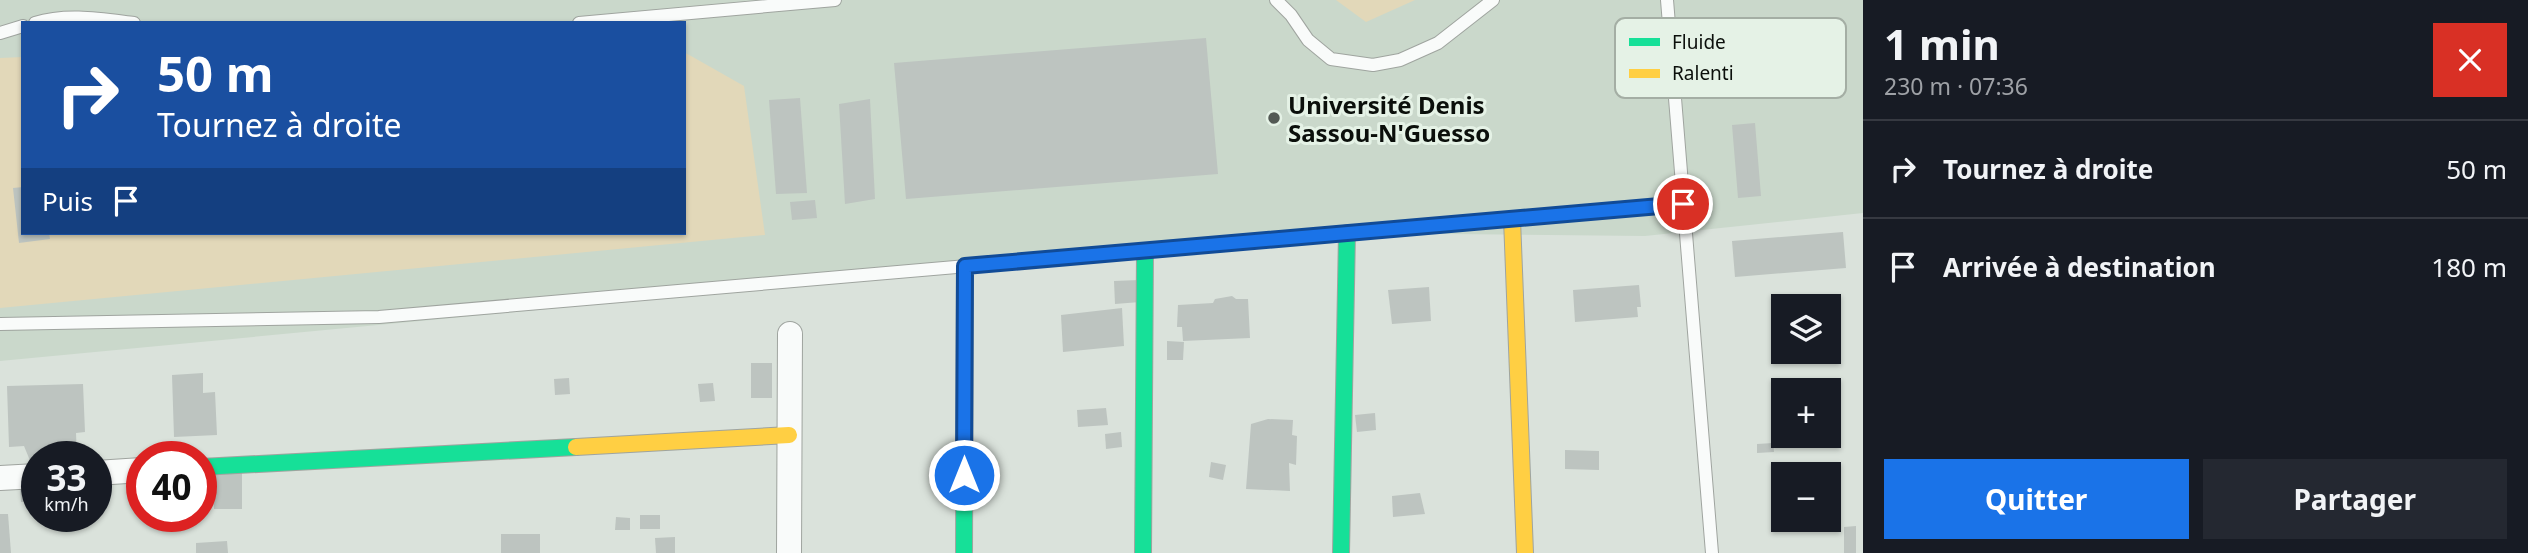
<!DOCTYPE html>
<html lang="fr">
<meta charset="utf-8">
<style>
:root{--surface:#171b24;--page:#242831;--text:#f1f3f6;--muted:#9ea1a6;--line:#363941;--accent:#1a73e8}
body{margin:0;font-family:"Noto Sans",sans-serif;background:var(--page);color:var(--text);height:100vh;display:flex;flex-direction:column;font-size:26px;white-space:nowrap}
*{box-sizing:border-box;margin:0}
p{font-size:23px;color:var(--muted)}
.icon{flex:none;width:38px;height:38px;fill:none;stroke:currentColor;stroke-width:2;stroke-linecap:round;stroke-linejoin:round}
.map{position:relative;flex:1;overflow:hidden}
.sheet{display:flex;flex-direction:column;background:var(--surface);width:665px}
.sheet>*{flex:none}
.top-card{position:absolute;left:21px;top:21px;width:665px;height:214px;border-radius:0px;box-shadow:0 2px 5px #0004;background:#1a4fa0;color:#fff;overflow:hidden}
.controls{position:absolute;left:1771px;top:294px;display:grid;gap:14px}
.controls a{display:grid;place-items:center;width:70px;height:70px;border-radius:0px;background:var(--surface);box-shadow:0 2px 5px #0004;font-size:35px}
.speed{position:absolute;left:21px;top:441px;display:flex;gap:14px;font-size:35px;font-weight:700;text-align:center}
.speed>*{display:grid;place-content:center;width:91px;height:91px;border-radius:50%;background:var(--surface);box-shadow:0 2px 5px #0004;line-height:1}
.speed small{font-size:18px;font-weight:400}
.speed .limit{border:10px solid #d22;background:#fff;color:#111}
.pin{position:absolute;display:grid;place-items:center;width:60px;height:60px;color:#fff;margin:-30px;border:4px solid #fff;border-radius:50%;box-shadow:0 2px 7px #0007}
.me{position:absolute;width:77px;margin:-38px;rotate:0deg;stroke-linejoin:round;filter:drop-shadow(0 0 5px #0008)}
.turn{display:flex;align-items:center;gap:24px;height:147px;padding:0 21px;font-size:32px}
.turn .icon{width:91px;height:91px;stroke-width:2.5}
.turn b{display:block;font-size:49px;line-height:60px}
.then{display:flex;align-items:center;height:66px;padding:0 21px;background:#0003;gap:14px;font-size:26px}
.round{display:grid;place-items:center;flex:none;width:74px;height:74px;border-radius:0px;background:var(--page)}
.summary{display:flex;align-items:center;justify-content:space-between;height:119px;padding:0 21px}
h1{font-size:42px;font-weight:700;line-height:52px}
.action{display:flex;gap:14px;margin-top:auto;padding:14px 21px}
.action a{flex:1;height:80px;border-radius:0px;background:var(--accent);color:#fff;font-size:28px;font-weight:700;line-height:80px;text-align:center}
.action a+a{background:var(--page);color:var(--text)}
ul{padding:0;list-style:none}
li{display:flex;align-items:center;gap:21px;height:98px;padding:0 21px;border-top:2px solid var(--line)}
li div{flex:1}
li b{display:block;font-size:26px}
li em{font-style:normal}
main{display:flex;flex:1;min-height:0}
.map>svg:first-child{display:block}
</style>
<main>
<div class="map">
<svg width="1863" height="553" viewBox="0 0 1863 553">
<rect width="100%" height="100%" fill="#dae2db"/>
<path fill="#cad8cb" fill-rule="evenodd" d="M0 0H1863V213L1645 236 1347 233 0 361ZM23 23H684V233H23Z"/>
<g fill="#e2d8b9">
<polygon points="1336,0 1415,0 1366,22"/>
<polygon points="684,52 744,86 765,235 0,308 0,58 23,57 23,233 684,233"/>
</g>
<g fill="#bdc4c0">
<polygon points="1206,38 1218,174 906,199 894,63"/>
<polygon points="800,98 807,193 776,194 769,100"/>
<polygon points="870,99 875,199 845,204 839,104"/>
<polygon points="1755,123 1761,196 1738,198 1732,125"/>
<polygon points="23,187 23,233 49,233 50,239 19,243 13,188"/>
<polygon points="815,200 817,218 792,220 790,202"/>
<polygon points="1843,232 1846,268 1735,277 1732,241"/>
<polygon points="1139,280 1140,302 1115,304 1114,281"/>
<polygon points="1639,285 1641,307 1637,307 1638,317 1575,322 1573,290"/>
<polygon points="1429,287 1431,321 1392,324 1388,290"/>
<polygon points="1232,296 1236,299 1248,299 1250,338 1183,341 1182,327 1177,327 1178,305 1213,303 1215,299"/>
<polygon points="1122,308 1124,346 1063,352 1061,315"/>
<polygon points="1167,341 1184,342 1183,360 1167,360"/>
<rect x="751" y="363" width="21" height="35"/>
<polygon points="203,373 203,393 215,392 217,435 174,437 172,375"/>
<polygon points="569,378 570,394 555,395 554,379"/>
<polygon points="713,383 715,401 700,402 698,384"/>
<polygon points="83,384 85,432 76,433 77,457 37,457 37,463 31,463 24,446 9,447 7,386"/>
<polygon points="1106,408 1108,425 1078,427 1077,410"/>
<polygon points="1375,413 1376,430 1357,432 1355,415"/>
<polygon points="1268,419 1293,420 1292,435 1297,436 1296,465 1289,463 1290,491 1246,489 1251,424"/>
<polygon points="1121,432 1122,447 1106,449 1105,434"/>
<polygon points="1773,443 1774,452 1757,453 1757,444"/>
<polygon points="1565,450 1599,451 1599,470 1565,469"/>
<polygon points="1211,462 1226,465 1223,480 1209,477"/>
<polygon points="213,467 242,468 242,509 214,509"/>
<polygon points="37,486 37,501 21,502 20,487"/>
<polygon points="1420,493 1425,514 1393,517 1392,496"/>
<polygon points="0,514 8,514 11,553 0,553"/>
<rect x="640" y="515" width="20" height="14"/>
<polygon points="616,517 630,518 630,530 615,530"/>
<polygon points="1856,526 1856,553 1844,553 1844,527"/>
<rect x="501" y="534" width="39" height="19"/>
<polygon points="675,537 675,553 656,553 655,538"/>
<polygon points="227,541 228,553 196,553 196,543"/>
</g>
<g fill="none" stroke-linecap="round" stroke-linejoin="round">
<g stroke="#9fa49f" stroke-width="14">
<g id="lane">
<polyline points="1276,0 1291,15 1308,40 1331,59 1373,65 1400,60 1438,43 1493,0"/>
<polyline points="1667,0 1712,553"/>
<path d="M35 23C67 13 101 19 134 23"/>
<polyline points="579,23 835,0"/>
<polyline points="0,33 23,26"/>
<polyline points="0,324 379,317 1683,204"/>
</g>
</g>
<g stroke="#9fa49f" stroke-width="26">
<g id="street">
<polyline points="96,473 142,470"/>
<polyline points="0,478 37,476"/>
<polyline points="789,553 790,334"/>
</g>
</g>
<g stroke="#9fa49f" stroke-width="18">
<g id="fast">
<polyline points="201,467 576,447"/>
<polyline points="964,553 965,266"/>
<polyline points="1143,553 1145,252"/>
<polyline points="1341,553 1347,233"/>
</g>
</g>
<g stroke="#9fa49f" stroke-width="18">
<g id="slow">
<polyline points="1512,219 1525,553"/>
<polyline points="576,447 789,435"/>
</g>
</g>
<use href="#lane" stroke="#f9fbfa" stroke-width="12"/>
<use href="#street" stroke="#f9fbfa" stroke-width="24"/>
<use href="#fast" stroke="#16e098" stroke-width="16"/>
<use href="#slow" stroke="#ffcf43" stroke-width="16"/>
</g>
<g fill="none" stroke-linecap="round" stroke-linejoin="round">
<g stroke="#114b97" stroke-width="18">
<polyline id="route" points="964,475 965,266 1683,204"/>
</g>
<use href="#route" stroke="#1a73e8" stroke-width="12"/>
</g>
<circle fill="#535954" stroke="#e5f2e6" stroke-width="2.5" cx="1274" cy="118" r="7"/>
<g text-anchor="middle" dominant-baseline="central" stroke-width="6" stroke-linejoin="round" paint-order="stroke">
<g font-size="24" font-weight="bold" fill="#0b0f0b" stroke="#e5f2e6" text-anchor="start">
<text x="1288" y="104">Université Denis<tspan x="1288" dy="28">Sassou-N'Guesso</tspan></text>
</g>
</g>
<rect x="1615" y="18" width="231" height="80" rx="10" fill="#e5f2e6" stroke="#a4aea4" stroke-width="2"/>
<rect x="1629" y="38" width="31" height="8" fill="#16e098"/>
<rect x="1629" y="69" width="31" height="9" fill="#ffcf43"/>
<g font-size="19" fill="#0b0f0b">
<text x="1672" y="49">Fluide</text>
<text x="1672" y="80">Ralenti</text>
</g>
</svg>
<div class="controls">
<a><svg class="icon" aria-label="layers" viewBox="0 0 24 24"><path d="M12 4l9 5-9 5-9-5zM3 14l9 5 9-5"/></svg></a>
<a>+</a>
<a>−</a>
</div>
<div class="speed"><div>33<small>km/h</small></div><div class="limit">40</div></div>
<div class="pin" style="left:1683px;top:204px;background:#d93025"><svg class="icon" aria-label="arrive" viewBox="0 0 24 24"><path d="M6 21V4h12l-3 4 3 4H6"/></svg></div>
<svg class="me" style="left:964px;top:475px" viewBox="-20 -20 40 40"><circle r="17" fill="#1a73e8" stroke="#fff" stroke-width="3"/><path d="M0-11L8 9 0 5-8 9z" fill="#fff"/></svg>
<div class="top-card">
<div class="turn"><svg class="icon" aria-label="right" viewBox="0 0 24 24"><path d="M7 20v-9h11M14 6l5 5-5 5"/></svg><div><b>50 m</b>Tournez à droite</div></div>
<div class="then">Puis<svg class="icon" aria-label="arrive" viewBox="0 0 24 24"><path d="M6 21V4h12l-3 4 3 4H6"/></svg></div>
</div>
</div>
<section class="sheet">
<div class="summary"><div><h1>1 min</h1><p>230 m · 07:36</p></div><a class="round" style="background:#d93025;color:#fff"><svg class="icon" aria-label="close" viewBox="0 0 24 24"><path d="M6 6l12 12M18 6L6 18"/></svg></a></div>
<ul>
<li><svg class="icon" aria-label="right" viewBox="0 0 24 24"><path d="M7 20v-9h11M14 6l5 5-5 5"/></svg><div><b>Tournez à droite</b></div><em>50 m</em></li>
<li><svg class="icon" aria-label="arrive" viewBox="0 0 24 24"><path d="M6 21V4h12l-3 4 3 4H6"/></svg><div><b>Arrivée à destination</b></div><em>180 m</em></li>
</ul>
<div class="action"><a>Quitter</a><a>Partager</a></div>
</section>
</main>
